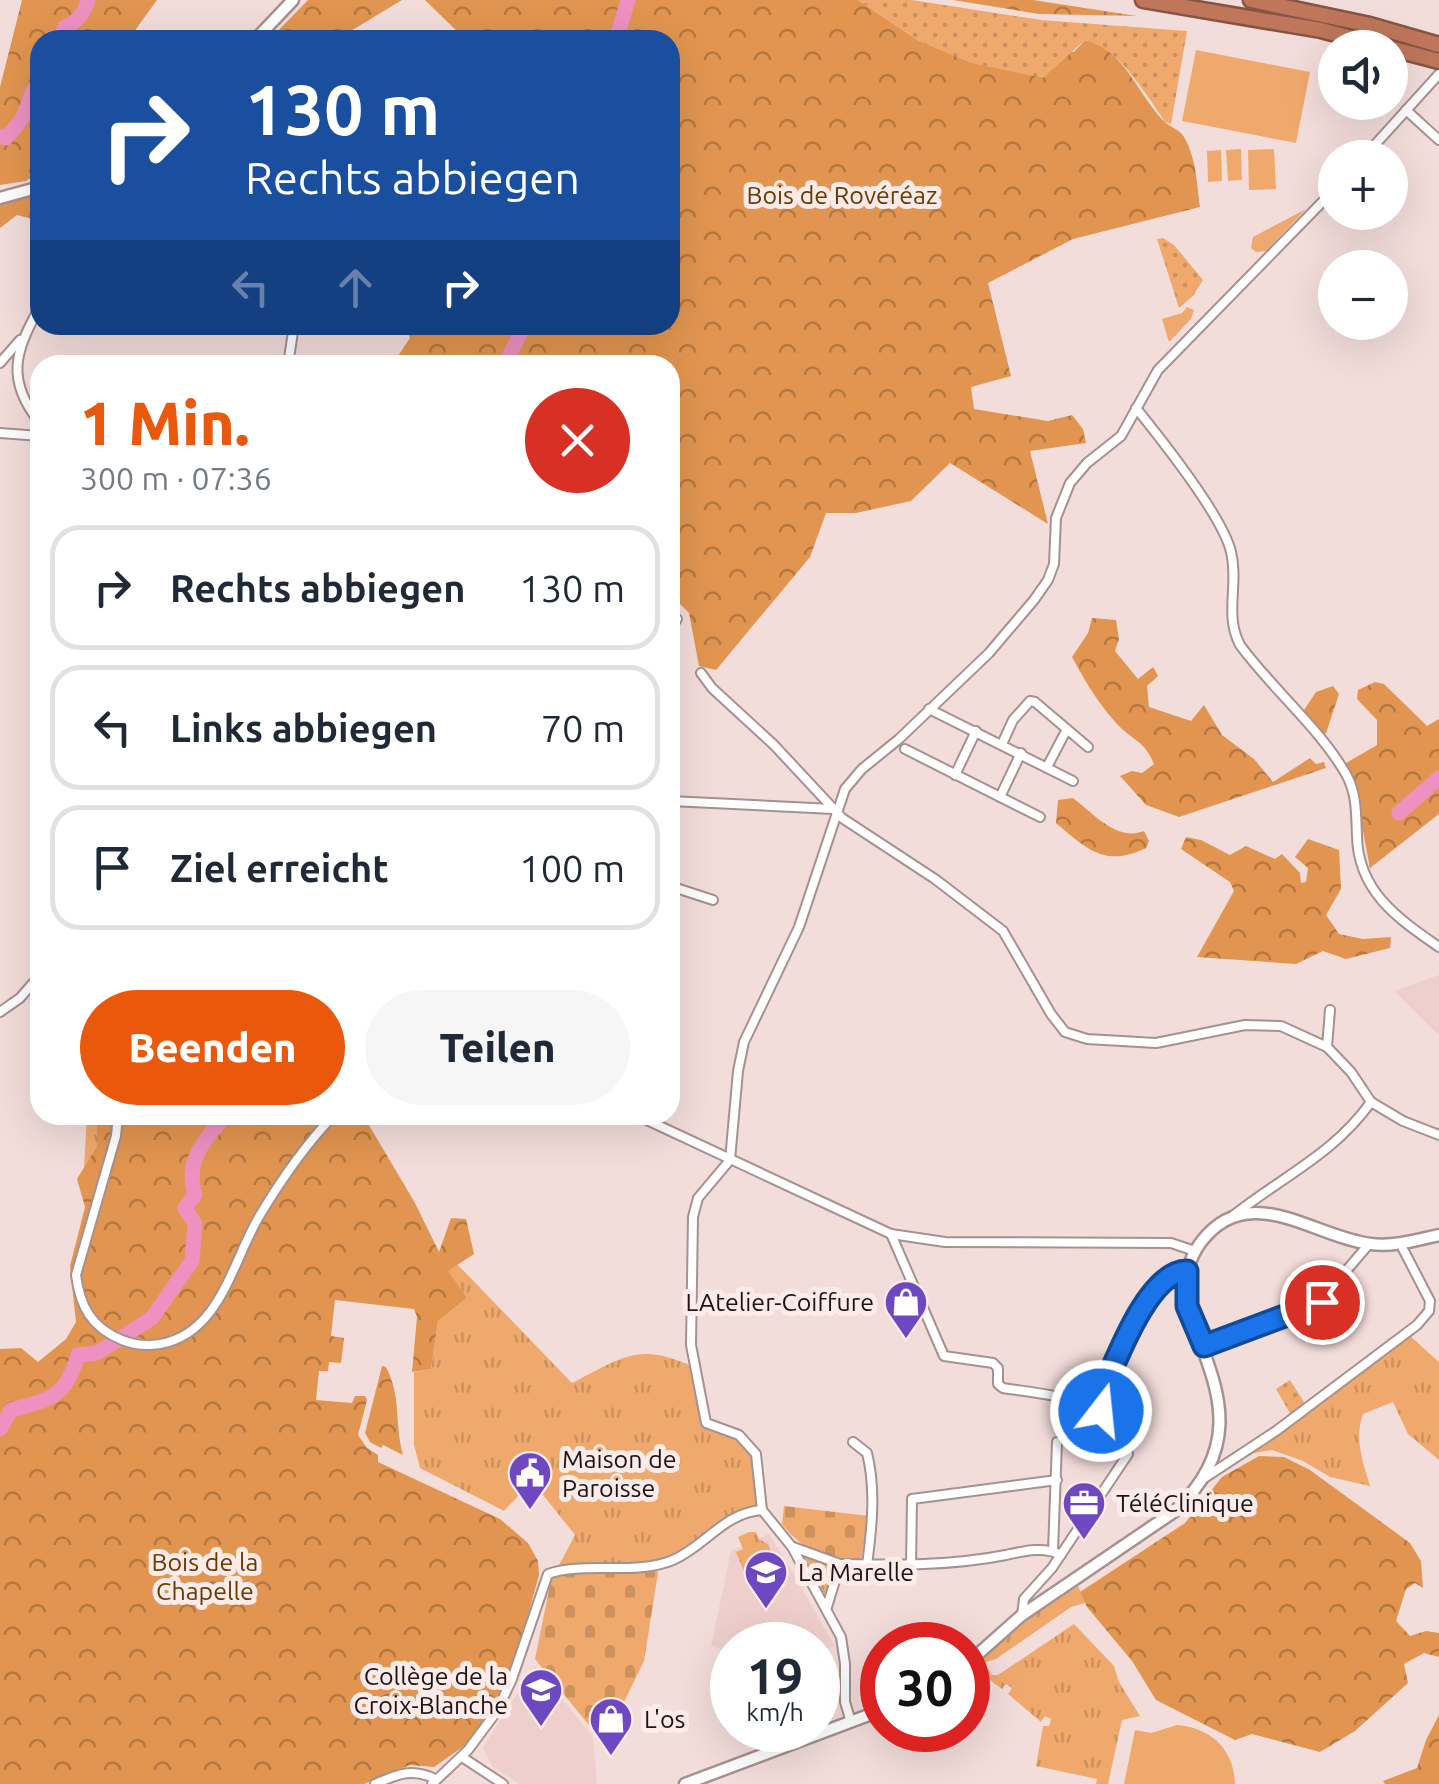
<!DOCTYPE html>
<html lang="de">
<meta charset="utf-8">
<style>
:root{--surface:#fff;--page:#f6f6f7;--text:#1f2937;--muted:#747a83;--line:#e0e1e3;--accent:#ea580c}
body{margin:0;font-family:Ubuntu,sans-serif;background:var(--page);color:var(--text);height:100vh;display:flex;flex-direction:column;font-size:38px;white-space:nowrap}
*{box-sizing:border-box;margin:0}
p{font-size:32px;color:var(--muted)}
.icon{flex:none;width:55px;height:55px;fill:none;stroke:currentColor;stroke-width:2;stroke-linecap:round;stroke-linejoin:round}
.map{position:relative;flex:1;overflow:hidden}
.drawer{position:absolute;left:30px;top:355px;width:650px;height:770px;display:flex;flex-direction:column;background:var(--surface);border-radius:30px;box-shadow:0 10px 40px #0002}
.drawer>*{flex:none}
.top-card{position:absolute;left:30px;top:30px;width:650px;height:305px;border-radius:30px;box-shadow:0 10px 40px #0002;background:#1a4fa0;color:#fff;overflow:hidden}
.controls{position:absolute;left:1318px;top:30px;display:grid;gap:20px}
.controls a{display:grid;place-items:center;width:90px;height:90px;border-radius:50%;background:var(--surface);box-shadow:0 10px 40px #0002;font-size:50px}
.speed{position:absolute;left:710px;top:1622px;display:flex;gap:20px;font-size:50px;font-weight:700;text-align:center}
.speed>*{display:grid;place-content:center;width:130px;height:130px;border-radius:50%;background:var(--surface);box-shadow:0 10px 40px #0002;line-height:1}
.speed small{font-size:25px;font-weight:400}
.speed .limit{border:15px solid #d22;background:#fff;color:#111}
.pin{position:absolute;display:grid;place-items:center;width:85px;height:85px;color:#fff;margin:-42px;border:5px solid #fff;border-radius:50%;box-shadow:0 2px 10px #0007}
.me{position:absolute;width:110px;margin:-55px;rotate:16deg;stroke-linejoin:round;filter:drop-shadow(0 0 8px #0008)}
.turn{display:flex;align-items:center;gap:35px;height:210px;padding:0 50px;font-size:45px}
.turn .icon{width:130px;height:130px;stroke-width:2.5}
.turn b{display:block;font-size:70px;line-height:85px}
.lanes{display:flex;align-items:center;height:95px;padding:0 50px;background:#0003;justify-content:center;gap:50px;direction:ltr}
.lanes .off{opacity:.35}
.round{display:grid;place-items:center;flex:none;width:105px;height:105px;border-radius:52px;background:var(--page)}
.summary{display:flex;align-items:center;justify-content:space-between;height:170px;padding:0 50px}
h1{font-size:60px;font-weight:800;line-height:75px;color:var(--accent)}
.button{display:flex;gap:20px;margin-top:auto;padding:20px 50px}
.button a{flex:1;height:115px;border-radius:60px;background:var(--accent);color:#fff;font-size:40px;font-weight:800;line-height:115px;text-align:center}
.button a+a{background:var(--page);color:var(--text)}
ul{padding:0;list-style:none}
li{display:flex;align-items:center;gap:30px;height:125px;margin:0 20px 15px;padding:0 30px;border:5px solid var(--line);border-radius:30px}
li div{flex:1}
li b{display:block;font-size:38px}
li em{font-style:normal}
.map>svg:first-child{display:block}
</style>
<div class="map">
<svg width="1439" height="1784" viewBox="0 0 1439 1784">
<defs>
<pattern id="grass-tufts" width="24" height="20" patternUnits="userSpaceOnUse" patternTransform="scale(2.5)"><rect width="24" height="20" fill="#f0a96d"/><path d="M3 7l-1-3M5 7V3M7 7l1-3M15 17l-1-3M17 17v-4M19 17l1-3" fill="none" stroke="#cd915e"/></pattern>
<pattern id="forest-crowns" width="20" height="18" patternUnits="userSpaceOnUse" patternTransform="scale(2.5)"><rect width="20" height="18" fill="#e29550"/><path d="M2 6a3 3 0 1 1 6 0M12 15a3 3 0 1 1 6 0" fill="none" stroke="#b67841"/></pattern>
<pattern id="cemetery-stones" width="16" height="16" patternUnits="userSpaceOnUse" patternTransform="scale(2.5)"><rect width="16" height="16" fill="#f0a96d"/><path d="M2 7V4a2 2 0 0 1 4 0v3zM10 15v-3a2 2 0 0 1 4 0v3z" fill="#cd915e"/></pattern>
<pattern id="garden-dots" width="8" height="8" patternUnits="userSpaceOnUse" patternTransform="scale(2.5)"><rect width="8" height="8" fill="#f0a96d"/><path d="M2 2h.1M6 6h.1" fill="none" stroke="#cd915e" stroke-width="1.8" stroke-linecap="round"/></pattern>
</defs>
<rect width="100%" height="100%" fill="#f3dddb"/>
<g fill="#eecfcc">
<polygon points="1439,975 1439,1035 1394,991"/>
<polygon points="769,1534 795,1576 835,1647 818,1649 818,1645 732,1645 732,1652 711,1646 731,1551"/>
<polygon points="535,1666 593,1737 597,1784 519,1784 492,1766 483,1747"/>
</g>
<g fill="url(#grass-tufts)">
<polygon points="1306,209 1266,251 1256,252 1251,248 1253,237"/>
<polygon points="1187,307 1194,310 1191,319 1169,342 1162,319 1182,313"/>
<polygon points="87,1115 97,1115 97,1146 84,1168"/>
<path d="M457 1264 572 1383C627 1355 640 1341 700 1370L706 1426C766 1443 756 1454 762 1511L737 1516 712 1528 682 1556 656 1565 556 1571 575 1535 532 1481 504 1511 420 1468 414 1445V1372L431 1369 438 1321 467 1298 447 1271Z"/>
<path d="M1409 1335 1439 1362V1460L1408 1434 1393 1402 1363 1414C1354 1439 1363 1462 1370 1486L1330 1477 1303 1461 1272 1450 1254 1453 1221 1472Z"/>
<polygon points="749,1532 756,1532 759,1539 768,1544 781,1575 751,1588 736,1552 743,1549 738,1537"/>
<polygon points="799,1552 834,1566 828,1596 826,1596"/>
<polygon points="1078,1586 1085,1603 1071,1607 996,1659 972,1666 1035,1614"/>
<polygon points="1074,1624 1114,1666 1119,1682 1140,1716 1122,1720 1108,1784 1096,1784 1097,1779 1036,1766 1043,1726 1049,1726 1051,1719 1045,1716 1041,1722 1008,1694 1012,1688 1006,1684 1002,1689 978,1671 989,1669 991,1675 998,1675"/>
</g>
<g fill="url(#forest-crowns)">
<polygon points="22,0 157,0 128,40 40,40 40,172 26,181 0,185 0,87"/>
<polygon points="308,0 402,0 336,40 269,40"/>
<path d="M425 0H858L919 41 1074 52 1085 40C1125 48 1139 99 1166 123 1172 128 1180 130 1184 137 1196 157 1197 184 1200 207L1073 239 988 283 1011 376 971 387 974 409 1048 421 1072 415 1083 429 1086 443 1030 451 1048 524 950 463 911 501 856 513H826L810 557 716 670 699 666 689 613 670 594V365H392L410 338 404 325H670V40H466Z"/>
<polygon points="953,0 1033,0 1137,16 1039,14"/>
<polygon points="40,193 37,212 40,225 36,220 17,215 0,228 0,205 15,198"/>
<path d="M1092 618 1116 620 1119 639 1115 651 1138 679 1153 667 1158 676 1147 686 1149 707 1191 721 1204 705 1222 735 1254 759 1273 782 1310 758 1316 764 1324 762 1326 768 1179 817 1146 805 1120 776 1132 771 1142 773 1154 764C1144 740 1133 741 1117 724 1098 703 1085 681 1072 657L1088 633Z"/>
<polygon points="1375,682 1384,684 1427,726 1439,719 1439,814 1370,868 1354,784 1346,763 1377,745 1377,720 1357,699 1358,690"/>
<polygon points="1333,686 1339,694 1326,733 1320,736 1302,713 1316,692"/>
<path d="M1073 798C1093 813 1117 842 1144 831L1149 841 1146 848C1105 868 1087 849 1056 823L1058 800Z"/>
<polygon points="1186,837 1201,840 1230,855 1246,846 1275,859 1282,854 1300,873 1301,883 1306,882 1308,868 1295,857 1308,839 1339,850 1341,889 1326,915 1339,934 1363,939 1391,937 1390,948 1346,959 1323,951 1296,964 1197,957 1234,891 1230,882 1181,849"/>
<polygon points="97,1115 363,1115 415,1203 439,1252 451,1218 466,1219 474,1254 448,1271 467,1298 438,1321 431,1369 412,1372 417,1317 414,1309 335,1300 331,1336 344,1338 341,1363 329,1362 328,1371 319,1371 316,1400 352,1403 355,1396 365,1396 367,1400 358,1435 367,1448 378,1455 378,1462 500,1519 528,1543 538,1561 539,1575 522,1637 503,1686 491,1711 467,1744 434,1767 410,1765 364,1784 0,1784 0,1349 21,1348 38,1362 66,1339 76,1322 70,1266 85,1207 77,1179 97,1146"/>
<path d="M382 1366 386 1367C402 1398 394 1423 403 1455L383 1445 381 1448 370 1442 365 1433Z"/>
<polygon points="1259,1456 1284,1457 1310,1470 1410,1543 1421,1561 1423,1588 1415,1583 1406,1589 1396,1621 1410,1636 1426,1631 1439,1633 1439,1657 1424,1653 1404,1664 1408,1683 1355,1731 1320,1752 1252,1734 1235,1740 1156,1700 1132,1661 1087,1607 1080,1592 1185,1523 1222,1477"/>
<polygon points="1439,1715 1439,1784 1385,1784 1383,1781 1417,1768 1426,1740"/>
</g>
<g fill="url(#cemetery-stones)">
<path d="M784 1506 869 1516 861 1560C827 1557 803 1552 782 1524Z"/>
<polygon points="656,1565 658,1573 644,1661 609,1733 592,1729 535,1659 551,1580 556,1571"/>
</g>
<g fill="url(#garden-dots)">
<path d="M858 0H912L1041 20 1187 31 1171 124 1165 122C1148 97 1117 45 1085 40L1043 78 971 63 919 41Z"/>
<polygon points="1163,238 1174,245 1203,280 1193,296 1179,308 1157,239"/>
<polygon points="1290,1380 1306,1405 1291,1415 1276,1389"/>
</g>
<g fill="#f0a96d">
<polygon points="1196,50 1310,72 1296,143 1182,121"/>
<polygon points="1241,149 1242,180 1228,181 1226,150"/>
<polygon points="1274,149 1276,189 1249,190 1248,150"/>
<polygon points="1221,150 1222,181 1208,182 1207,151"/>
<path d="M1177 1725C1211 1728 1234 1749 1235 1784H1124L1135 1730 1151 1733Z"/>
</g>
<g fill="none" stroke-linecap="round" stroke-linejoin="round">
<g stroke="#ee91c1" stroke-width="15">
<path d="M59 40 65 27C78 21 84 14 88 0"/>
<polyline points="616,40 628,0"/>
<path d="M0 136 6 138C12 131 19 124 23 116 30 104 29 92 40 83"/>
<polyline points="505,365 524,325"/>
<polyline points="1399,813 1439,778"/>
<path d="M0 1429 11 1410C52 1399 66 1397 78 1355L97 1353 152 1318 192 1261 195 1224 185 1208 195 1195C184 1161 205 1139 226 1115"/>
</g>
<g stroke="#a5918f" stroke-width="12">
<g id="street">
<polyline points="1406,110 1439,140"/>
<polyline points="1363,158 1439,74"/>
<path d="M40 307C14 351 6 381 40 423"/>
<polyline points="0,363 20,340"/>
<polyline points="288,365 294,325"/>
<path d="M1136 408C1161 439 1223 517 1231 552 1239 584 1224 615 1240 645 1272 689 1321 729 1347 776 1357 795 1356 815 1357 836 1358 891 1397 918 1439 947"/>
<polyline points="0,433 40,436"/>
<polyline points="670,629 677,619"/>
<polyline points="701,673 712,688 774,745 842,818 935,879 1003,931 1051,1014 1065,1032 1087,1039 1156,1043 1245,1025 1281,1026 1327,1047 1351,1072 1371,1102 1403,1121 1439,1135"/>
<polyline points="929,709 1073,781"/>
<polyline points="1002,744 1013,720 1030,701 1035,702 1088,747"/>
<polyline points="905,749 1040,817"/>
<polyline points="1047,767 1067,729"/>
<polyline points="955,775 976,731"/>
<polyline points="1000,797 1021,753"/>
<polyline points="670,801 833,809"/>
<polyline points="670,886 713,900"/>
<polyline points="0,1012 20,998 40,975"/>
<polyline points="1327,1047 1330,1010"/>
<path d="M118 1115 116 1136 76 1275C80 1307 92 1328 122 1340 134 1345 147 1346 160 1344 221 1333 232 1261 260 1215 281 1180 305 1145 334 1115"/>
<polyline points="636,1115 891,1234 945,1242 1171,1243 1195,1251"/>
<path d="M1234 1215C1282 1177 1334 1154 1371 1102"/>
<path d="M891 1234 944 1356 993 1363 998 1368V1384L1003 1388C1047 1395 1120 1398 1128 1454L1052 1568 1024 1599 1022 1615"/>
<polyline points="1204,1347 1317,1305 1369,1244"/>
<path d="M1095 1409C1110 1375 1145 1271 1187 1271"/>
<path d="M853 1442 867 1453C876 1489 872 1527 867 1565"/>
<polyline points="1203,1479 1276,1431 1417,1325 1429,1311 1430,1301 1403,1249"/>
<polyline points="793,1547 840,1564"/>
<polyline points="1053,1551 1057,1442"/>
<polyline points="911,1567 912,1499 1057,1480"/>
<path d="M827 1607 840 1564C897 1565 950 1566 1006 1555 1024 1551 1044 1546 1061 1555"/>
<polyline points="851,1722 845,1702 845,1664 841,1637 792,1547 762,1510 756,1454 739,1435 706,1423 691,1345 693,1217 698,1198 730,1160 738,1071 744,1042 799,927 845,789 862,769 899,739 989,653 1034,600 1048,580 1054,564 1056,518 1070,483 1087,463 1121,436 1158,370 1335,189"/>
<polyline points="462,1757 503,1784"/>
<path d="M375 1784C396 1775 412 1767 435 1779"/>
<path d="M432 1784 468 1750 497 1711 512 1679 548 1574C583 1561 635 1576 673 1560 706 1546 723 1513 762 1510"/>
</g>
</g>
<g stroke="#a5918f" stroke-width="15">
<g id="secondary">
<polyline points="255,40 293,0"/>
<polyline points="0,198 40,187"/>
<path d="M968 1663 1022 1615 1175 1511C1288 1404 1143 1319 1201 1242 1249 1179 1313 1237 1371 1244 1393 1247 1417 1240 1439 1235"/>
<polyline points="685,1784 882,1710"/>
</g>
</g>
<g stroke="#865442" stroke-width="19">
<g id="highway">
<polyline points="1143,0 1321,30 1439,61"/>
<polyline points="1251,0 1370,25 1439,45"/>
</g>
</g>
<use href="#street" stroke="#fff" stroke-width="8"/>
<use href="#secondary" stroke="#fff" stroke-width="10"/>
<use href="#highway" stroke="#bf765a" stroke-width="14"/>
</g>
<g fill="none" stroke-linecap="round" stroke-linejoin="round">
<g stroke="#114b97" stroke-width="25">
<path id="route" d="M1101 1411 1095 1408C1111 1375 1145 1271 1187 1271V1306L1204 1346 1322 1302"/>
</g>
<use href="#route" stroke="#1a73e8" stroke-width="18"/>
</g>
<defs>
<g id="shop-pin" transform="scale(2.25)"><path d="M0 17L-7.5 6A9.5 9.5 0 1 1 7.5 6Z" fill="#6e48c1" stroke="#fdebe9"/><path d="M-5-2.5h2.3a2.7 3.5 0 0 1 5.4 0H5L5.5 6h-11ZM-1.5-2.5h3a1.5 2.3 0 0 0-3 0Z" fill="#fff"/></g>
<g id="civic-pin" transform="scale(2.25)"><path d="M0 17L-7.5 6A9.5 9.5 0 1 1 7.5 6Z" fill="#6e48c1" stroke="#fdebe9"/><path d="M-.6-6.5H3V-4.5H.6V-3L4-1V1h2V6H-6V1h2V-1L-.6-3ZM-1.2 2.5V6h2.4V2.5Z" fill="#fff"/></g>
<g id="office-pin" transform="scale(2.25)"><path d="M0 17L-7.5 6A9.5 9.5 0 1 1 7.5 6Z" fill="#6e48c1" stroke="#fdebe9"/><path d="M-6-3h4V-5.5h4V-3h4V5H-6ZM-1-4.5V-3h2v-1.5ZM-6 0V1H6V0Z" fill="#fff"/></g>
<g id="school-pin" transform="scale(2.25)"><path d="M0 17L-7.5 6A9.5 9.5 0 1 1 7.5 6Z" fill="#6e48c1" stroke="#fdebe9"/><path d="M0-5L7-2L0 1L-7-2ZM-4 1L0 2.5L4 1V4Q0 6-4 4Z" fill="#fff"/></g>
</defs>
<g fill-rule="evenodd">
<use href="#shop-pin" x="906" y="1302"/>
<use href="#civic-pin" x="530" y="1473"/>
<use href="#office-pin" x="1084" y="1503"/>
<use href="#school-pin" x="766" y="1572"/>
<use href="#school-pin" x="541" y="1690"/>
<use href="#shop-pin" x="611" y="1719"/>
</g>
<g text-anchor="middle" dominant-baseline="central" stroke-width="10" stroke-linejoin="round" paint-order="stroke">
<g font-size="25" fill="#6b3900" stroke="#fdebe9">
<text x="842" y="195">Bois de Rovéréaz</text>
<text x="205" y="1562">Bois de la<tspan x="205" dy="29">Chapelle</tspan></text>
</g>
<g font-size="25" fill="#1c1514" stroke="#fdebe9" text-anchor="start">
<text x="874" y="1302" text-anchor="end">LAtelier-Coiffure</text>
<text x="562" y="1459">Maison de<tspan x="562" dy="29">Paroisse</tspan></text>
<text x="1116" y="1503">TéléClinique</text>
<text x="798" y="1572">La Marelle</text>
<text x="508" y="1676" text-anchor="end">Collège de la<tspan x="508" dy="29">Croix-Blanche</tspan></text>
<text x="644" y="1719">L'os</text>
</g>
</g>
</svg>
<div class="controls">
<a><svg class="icon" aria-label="sound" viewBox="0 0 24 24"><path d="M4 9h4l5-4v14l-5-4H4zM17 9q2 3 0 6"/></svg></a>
<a>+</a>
<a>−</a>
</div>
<div class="speed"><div>19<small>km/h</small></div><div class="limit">30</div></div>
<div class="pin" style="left:1322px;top:1302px;background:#d93025"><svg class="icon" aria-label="arrive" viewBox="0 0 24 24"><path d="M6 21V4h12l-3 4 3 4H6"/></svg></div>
<svg class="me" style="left:1101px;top:1411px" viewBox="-20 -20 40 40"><circle r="17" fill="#1a73e8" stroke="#fff" stroke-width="3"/><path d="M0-11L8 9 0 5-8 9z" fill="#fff"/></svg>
<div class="top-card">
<div class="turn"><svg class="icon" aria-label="right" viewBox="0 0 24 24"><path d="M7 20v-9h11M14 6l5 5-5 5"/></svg><div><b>130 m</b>Rechts abbiegen</div></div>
<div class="lanes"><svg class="icon off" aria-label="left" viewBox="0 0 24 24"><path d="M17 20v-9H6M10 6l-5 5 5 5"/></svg><svg class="icon off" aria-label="ahead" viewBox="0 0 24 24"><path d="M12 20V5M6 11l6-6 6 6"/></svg><svg class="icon" aria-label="right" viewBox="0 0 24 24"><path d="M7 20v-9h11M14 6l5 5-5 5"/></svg></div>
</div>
<section class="drawer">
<div class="summary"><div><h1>1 Min.</h1><p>300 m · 07:36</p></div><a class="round" style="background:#d93025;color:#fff"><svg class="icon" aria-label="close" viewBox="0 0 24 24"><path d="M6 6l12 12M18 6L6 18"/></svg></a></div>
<ul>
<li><svg class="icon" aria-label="right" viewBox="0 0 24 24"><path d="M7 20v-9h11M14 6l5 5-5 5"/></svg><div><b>Rechts abbiegen</b></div><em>130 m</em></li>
<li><svg class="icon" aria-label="left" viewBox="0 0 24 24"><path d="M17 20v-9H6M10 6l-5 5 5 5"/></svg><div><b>Links abbiegen</b></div><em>70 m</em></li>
<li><svg class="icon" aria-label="arrive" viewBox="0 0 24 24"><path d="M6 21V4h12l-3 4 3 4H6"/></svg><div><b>Ziel erreicht</b></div><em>100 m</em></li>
</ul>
<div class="button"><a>Beenden</a><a>Teilen</a></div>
</section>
</div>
